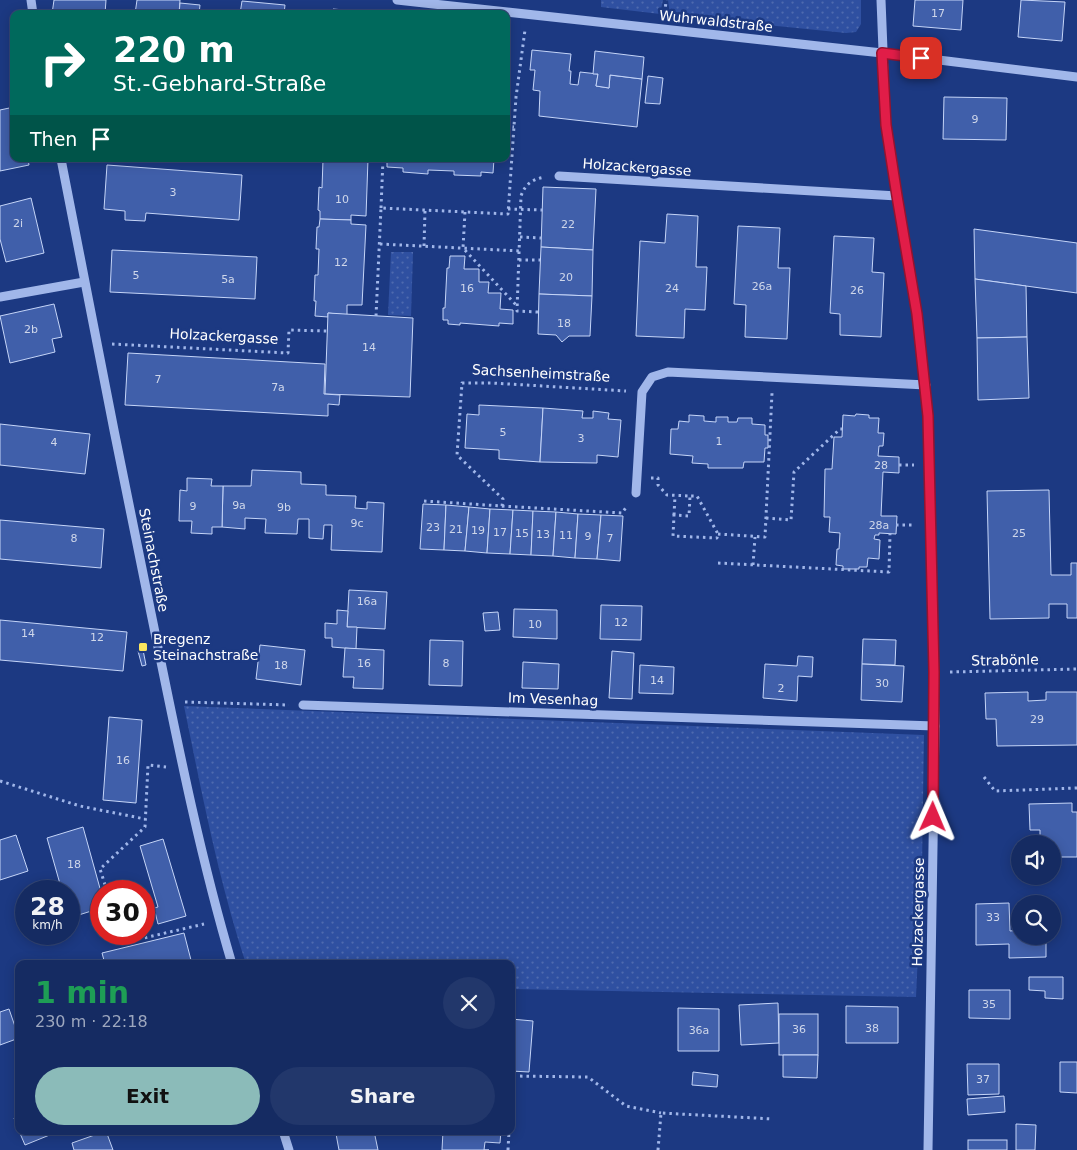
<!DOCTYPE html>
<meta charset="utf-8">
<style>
:root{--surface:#152b62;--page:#22376b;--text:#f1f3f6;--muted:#9da7be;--line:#344777;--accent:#8bbbb9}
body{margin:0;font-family:"DejaVu Sans",sans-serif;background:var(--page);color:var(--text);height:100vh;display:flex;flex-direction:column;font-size:19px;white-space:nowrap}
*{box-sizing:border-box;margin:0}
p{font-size:16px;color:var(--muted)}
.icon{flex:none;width:28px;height:28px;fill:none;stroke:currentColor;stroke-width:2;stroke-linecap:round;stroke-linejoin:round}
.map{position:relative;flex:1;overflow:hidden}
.drawer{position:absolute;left:15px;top:960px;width:500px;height:175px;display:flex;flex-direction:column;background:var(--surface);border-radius:10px;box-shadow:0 2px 12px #0003,0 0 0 1px var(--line)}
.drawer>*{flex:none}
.top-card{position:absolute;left:10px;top:10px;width:500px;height:152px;border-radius:10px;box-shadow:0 2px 12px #0003,0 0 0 1px var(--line);background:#00695c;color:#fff;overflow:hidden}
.buttons{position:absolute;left:1011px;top:835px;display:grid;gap:10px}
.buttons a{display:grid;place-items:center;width:50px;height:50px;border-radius:50%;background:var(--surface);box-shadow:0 2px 12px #0003,0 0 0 1px var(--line);font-size:25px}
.speed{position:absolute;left:15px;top:880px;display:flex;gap:10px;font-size:25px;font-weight:700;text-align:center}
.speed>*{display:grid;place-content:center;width:65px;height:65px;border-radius:50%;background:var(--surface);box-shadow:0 2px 12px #0003,0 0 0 1px var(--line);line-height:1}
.speed small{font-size:12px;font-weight:400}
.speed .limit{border:8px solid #d22;background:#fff;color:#111}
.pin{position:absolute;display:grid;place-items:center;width:42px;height:42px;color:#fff;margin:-21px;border-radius:10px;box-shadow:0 2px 8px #0006}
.me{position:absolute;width:55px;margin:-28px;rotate:1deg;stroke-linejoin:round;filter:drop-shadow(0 0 4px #0008)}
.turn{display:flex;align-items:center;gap:18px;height:105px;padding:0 20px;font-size:22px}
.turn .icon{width:65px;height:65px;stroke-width:2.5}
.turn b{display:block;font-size:35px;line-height:42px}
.then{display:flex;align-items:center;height:48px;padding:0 20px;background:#0003;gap:10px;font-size:19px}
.round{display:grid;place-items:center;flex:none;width:52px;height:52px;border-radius:26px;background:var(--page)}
.head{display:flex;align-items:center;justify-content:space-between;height:85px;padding:0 20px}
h1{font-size:30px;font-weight:700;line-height:38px;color:#1e9e55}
.primary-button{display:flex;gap:10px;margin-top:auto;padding:10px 20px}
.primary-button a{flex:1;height:58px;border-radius:30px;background:var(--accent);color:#111;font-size:20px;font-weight:700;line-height:58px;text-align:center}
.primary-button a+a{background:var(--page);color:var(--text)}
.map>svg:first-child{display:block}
</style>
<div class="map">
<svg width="1077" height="1150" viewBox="0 0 1077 1150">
<defs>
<pattern id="green-dots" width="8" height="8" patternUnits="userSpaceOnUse" patternTransform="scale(1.25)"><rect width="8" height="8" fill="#2f50a1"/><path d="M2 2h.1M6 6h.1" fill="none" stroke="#4e6aaf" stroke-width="1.8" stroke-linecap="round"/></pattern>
</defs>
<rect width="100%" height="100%" fill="#1c3982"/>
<g fill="url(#green-dots)">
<polygon points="601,0 663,0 660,14 601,7"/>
<polygon points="668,0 861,0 861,24 856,32 846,33 670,15"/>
<polygon points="391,252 413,252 411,316 388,315"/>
<path d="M184 706 924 735 922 866 916 997 511 989V964H246C218 878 202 794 184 706Z"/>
</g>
<g fill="#405faa" stroke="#c5d5f8">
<polygon points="54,0 106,0 105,14 52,14"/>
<polygon points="137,0 180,0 179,14 135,14"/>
<polygon points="915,0 963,0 961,30 913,26"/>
<polygon points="1021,0 1065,2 1062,41 1018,37"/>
<polygon points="242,1 285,5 284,14 240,14"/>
<polygon points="180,3 200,5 199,14 179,14"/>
<polygon points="333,9 390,14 333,14"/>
<polygon points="532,50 571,54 569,71 571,71 570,84 578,85 580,72 598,74 596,86 609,88 610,75 642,79 637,127 539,116 540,91 533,90 535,70 530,70"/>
<polygon points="595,51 644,57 642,79 610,75 609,88 596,86 598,74 593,74"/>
<polygon points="648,76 663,78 660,104 645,103"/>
<polygon points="944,97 1007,98 1006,140 943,139"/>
<polygon points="14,107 14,159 28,159 29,165 0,171 0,110"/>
<polygon points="320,159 368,159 366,216 351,215 351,220 320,219 320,211 318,210 319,187 322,188 323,160"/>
<polygon points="387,159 494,159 493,173 481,172 481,176 454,175 454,171 428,170 428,174 403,172 403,168 387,167"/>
<polygon points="107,165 242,175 239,220 146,213 145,221 125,220 125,211 104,209"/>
<polygon points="543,187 596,189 593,250 541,247"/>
<polygon points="31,198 44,253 6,262 0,239 0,206"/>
<polygon points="667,214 698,216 696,267 707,267 705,310 685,309 684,338 636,336 640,241 665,243"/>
<polygon points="320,219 351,220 351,224 366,225 362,305 347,305 347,315 328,313 328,317 315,316 316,301 314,301 315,275 318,275 319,249 316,249 317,227 319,227"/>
<polygon points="738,226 780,228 778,268 790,268 787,339 745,337 746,305 734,304"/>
<polygon points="974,229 1077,243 1077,293 975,279"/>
<polygon points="834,236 874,238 872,272 884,273 881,337 840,335 840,314 830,313"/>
<polygon points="541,247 593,250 592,296 539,294"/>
<polygon points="112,250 257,257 255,299 110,292"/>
<polygon points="450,256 465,256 464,269 479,269 479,282 489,282 488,293 501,293 500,309 513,310 513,324 499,323 499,326 460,323 460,325 448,324 448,320 443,320 443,308 445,308 447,268 449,268"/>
<polygon points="975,279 1026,286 1027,337 977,338"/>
<polygon points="539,294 592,296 590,336 569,336 562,342 556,335 538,334"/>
<polygon points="54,304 62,337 52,339 55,352 10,363 0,316"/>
<polygon points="328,313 413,318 410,397 325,394"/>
<polygon points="1027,337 1029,398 978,400 977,338"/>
<polygon points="128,353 325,364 324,394 340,395 339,405 328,404 328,416 125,405"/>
<polygon points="479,405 543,408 540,462 499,459 499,450 465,448 467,414 479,415"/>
<polygon points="543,408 583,411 582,418 593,418 593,411 609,413 608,419 621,420 618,457 597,455 597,463 540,462"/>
<polygon points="856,414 869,415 869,418 879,418 878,433 884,433 883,446 879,446 878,456 899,457 899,473 883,472 881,516 897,516 896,534 879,533 879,535 875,535 874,539 880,540 879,559 868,558 867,567 859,567 859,569 843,569 843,566 836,565 837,549 839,549 840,533 829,532 830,517 824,517 825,469 832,469 834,437 842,437 843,415 855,416"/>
<polygon points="689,415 704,416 704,421 716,422 716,417 728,417 728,422 737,422 738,418 752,418 752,424 765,425 765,435 768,435 768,448 765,448 764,462 744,462 743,468 708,468 708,464 692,463 693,456 670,454 671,429 678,429 679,421 689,422"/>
<polygon points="0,424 90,434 85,474 0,465"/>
<polygon points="252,470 301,472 301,484 326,485 326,495 356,496 355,508 367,509 367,502 384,503 382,552 331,550 332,525 324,525 323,539 309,538 309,519 298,519 297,534 265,533 266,519 245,518 245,529 222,527 223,486 251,486"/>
<polygon points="187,478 212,479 211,486 223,486 222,527 212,527 212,534 191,533 192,521 179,521 180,490 187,491"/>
<polygon points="1049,490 1051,575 1071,575 1071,563 1077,563 1077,618 1067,618 1067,604 1049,604 1049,618 990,619 987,491"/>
<polygon points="423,504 446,505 444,550 420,549"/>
<polygon points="446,505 469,507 465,551 444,550"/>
<polygon points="469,507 490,509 487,553 465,551"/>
<polygon points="490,509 513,510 510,554 487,553"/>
<polygon points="513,510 533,511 531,555 510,554"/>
<polygon points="533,511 556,512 553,556 531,555"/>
<polygon points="556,512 578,514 575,558 553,556"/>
<polygon points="578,514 601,515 597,559 575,558"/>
<polygon points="601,515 623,516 620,561 597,559"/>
<polygon points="0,520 104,529 101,568 0,559"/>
<polygon points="349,590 387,592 385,629 347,627"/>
<polygon points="601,605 642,606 641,640 600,639"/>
<polygon points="514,609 557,610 557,639 513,637"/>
<polygon points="337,610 348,611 347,627 357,627 356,649 332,647 332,638 325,638 325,623 337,624"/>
<polygon points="498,612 500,630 485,631 483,613"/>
<polygon points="0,620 127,632 123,671 0,660"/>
<polygon points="863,639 896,640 895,665 862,664"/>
<polygon points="430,640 463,641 462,686 429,685"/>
<polygon points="260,645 305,650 301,685 256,679"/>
<polygon points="345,648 384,650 383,689 353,688 354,677 343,677"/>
<polygon points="143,650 146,665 142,666 138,651"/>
<polygon points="612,651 634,653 632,699 609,698"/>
<polygon points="798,656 813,657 812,677 798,676 797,701 763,698 765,664 797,666"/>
<polygon points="523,662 559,664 558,689 522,688"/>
<polygon points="862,664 904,666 902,702 861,700"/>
<polygon points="640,665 674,667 673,694 639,693"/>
<polygon points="1028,692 1028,701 1046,700 1046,692 1077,692 1077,745 997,746 996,719 986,719 985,693"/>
<polygon points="109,717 142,720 136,803 103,800"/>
<polygon points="1072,803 1072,812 1077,812 1077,857 1052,857 1052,844 1040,844 1040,830 1030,830 1029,804"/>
<polygon points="83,827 101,892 101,908 69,918 69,891 62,891 47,838"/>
<polygon points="16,835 28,871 0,880 0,840"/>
<polygon points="163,839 186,916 158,924 154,908 158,907 140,846"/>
<polygon points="1009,903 1010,931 1020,930 1020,936 1046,936 1046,957 1009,958 1009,944 976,945 976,904"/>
<polygon points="184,933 192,964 105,964 102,953"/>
<polygon points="1029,977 1063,977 1063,999 1045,998 1045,991 1029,990"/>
<polygon points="969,990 1010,990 1010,1019 969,1018"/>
<polygon points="778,1003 779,1043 741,1045 739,1005"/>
<polygon points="846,1006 898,1007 898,1043 846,1043"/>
<polygon points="678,1008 719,1009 719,1051 678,1051"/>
<polygon points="9,1009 19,1038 0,1045 0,1012"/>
<rect x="779" y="1014" width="39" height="41"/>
<polygon points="511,1019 533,1021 529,1072 511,1071"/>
<polygon points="783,1055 818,1055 817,1078 783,1077"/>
<polygon points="1060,1062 1077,1062 1077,1093 1060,1092"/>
<polygon points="967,1064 999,1064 999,1094 968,1095"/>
<polygon points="693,1072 718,1075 717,1087 692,1085"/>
<polygon points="1004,1096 1005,1112 968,1115 967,1099"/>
<polygon points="19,1117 19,1130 14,1118"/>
<polygon points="1016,1124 1036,1125 1035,1150 1016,1150"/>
<polygon points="19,1131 56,1131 57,1132 25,1145"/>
<polygon points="106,1131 113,1150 74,1150 72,1143"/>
<polygon points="350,1131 374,1131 378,1150 339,1150 336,1134"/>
<polygon points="443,1131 501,1131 500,1143 485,1142 484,1150 489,1150 442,1150"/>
<rect x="968" y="1140" width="39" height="10"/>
</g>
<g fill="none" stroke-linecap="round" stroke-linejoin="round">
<g stroke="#a1b7ea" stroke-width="3" stroke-dasharray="2.5 4" stroke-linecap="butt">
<polyline points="665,13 666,0"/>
<polyline points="506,126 514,127"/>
<polyline points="381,208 383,159"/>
<polyline points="508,209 543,210"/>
<polyline points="465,212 463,248 517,306"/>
<polyline points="520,237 541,238"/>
<polyline points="380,244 520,251"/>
<polyline points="424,246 425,211"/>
<polyline points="519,260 540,260"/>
<path d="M538 312 517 311 521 196C525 184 533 179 545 177"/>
<polyline points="376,316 381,208 508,214 516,97 525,30"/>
<polyline points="112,344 288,353 289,330 327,331"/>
<polyline points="899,465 914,465"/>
<polyline points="651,478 658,478 658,485 667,495 690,496 689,516 674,515 673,536 717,538 718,534 697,496 690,496"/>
<polyline points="424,501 502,506 503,499 457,455 462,383 492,383 626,391"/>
<polyline points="502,506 622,513 627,506"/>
<polyline points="674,515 675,496"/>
<polyline points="766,518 791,520 794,472 840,429 842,429"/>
<polyline points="896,525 915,525"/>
<polyline points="718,534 765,537 772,393"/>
<polyline points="718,563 889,572 890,534"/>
<polyline points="753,565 755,537"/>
<polyline points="950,672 1077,669"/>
<polyline points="185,702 289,705"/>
<polyline points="984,777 995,791 1077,788"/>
<polyline points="0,781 80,806 145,819"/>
<polyline points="107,891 100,869 145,827 148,765 166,767"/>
<polyline points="140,934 144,938 204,924"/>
<polyline points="511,1080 511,1076 588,1077 626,1106 661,1113"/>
<polyline points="508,1150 509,1131"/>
<polyline points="658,1150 661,1113 773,1119"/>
</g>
<g stroke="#a1b7ea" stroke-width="9">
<polyline points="31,0 33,14"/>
<polyline points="397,0 882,53 1077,77"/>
<polyline points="881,0 886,125 897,196 917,314 928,416 935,726 928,1150"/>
<path d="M61 159C90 310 120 462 151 613 175 730 198 849 232 964"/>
<polyline points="559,176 897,196"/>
<polyline points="0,297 84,282"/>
<polyline points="636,493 642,392 652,377 668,372 926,385"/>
<polyline points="303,705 935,726"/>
<polyline points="283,1131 289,1150"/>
</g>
</g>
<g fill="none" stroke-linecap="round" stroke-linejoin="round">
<g stroke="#92132f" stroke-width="12">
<polyline id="route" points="921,58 882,53 886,125 897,196 917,314 928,416 934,672 933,817"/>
</g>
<use href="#route" stroke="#e11d48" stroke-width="9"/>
</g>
<rect fill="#fbe65e" stroke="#1c3982" stroke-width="2" x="138" y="642" width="10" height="10" rx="2.5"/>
<g text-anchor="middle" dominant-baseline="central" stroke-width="5" stroke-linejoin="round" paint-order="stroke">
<g font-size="11" fill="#cfd7ea">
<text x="938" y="13">17</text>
<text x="975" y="119">9</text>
<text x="173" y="192">3</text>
<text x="342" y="199">10</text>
<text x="18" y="223">2i</text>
<text x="568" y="224">22</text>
<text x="341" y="262">12</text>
<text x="136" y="275">5</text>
<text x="566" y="277">20</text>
<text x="228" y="279">5a</text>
<text x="762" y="286">26a</text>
<text x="467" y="288">16</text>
<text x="672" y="288">24</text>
<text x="857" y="290">26</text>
<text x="564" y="323">18</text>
<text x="31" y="329">2b</text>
<text x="369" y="347">14</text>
<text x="158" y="379">7</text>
<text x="278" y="387">7a</text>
<text x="503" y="432">5</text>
<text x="581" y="438">3</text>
<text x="719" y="441">1</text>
<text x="54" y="442">4</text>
<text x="881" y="465">28</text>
<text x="239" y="505">9a</text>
<text x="193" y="506">9</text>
<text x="284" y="507">9b</text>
<text x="357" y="523">9c</text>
<text x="879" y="525">28a</text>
<text x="433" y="527">23</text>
<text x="456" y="529">21</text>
<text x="478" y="530">19</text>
<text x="500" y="532">17</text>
<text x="522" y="533">15</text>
<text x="1019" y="533">25</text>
<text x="543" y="534">13</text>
<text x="566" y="535">11</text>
<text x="588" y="536">9</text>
<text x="74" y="538">8</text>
<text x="610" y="538">7</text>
<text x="367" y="601">16a</text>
<text x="621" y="622">12</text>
<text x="535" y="624">10</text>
<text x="28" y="633">14</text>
<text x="97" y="637">12</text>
<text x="364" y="663">16</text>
<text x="446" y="663">8</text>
<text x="281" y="665">18</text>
<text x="657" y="680">14</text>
<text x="882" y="683">30</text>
<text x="781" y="688">2</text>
<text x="1037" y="719">29</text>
<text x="123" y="760">16</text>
<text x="74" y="864">18</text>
<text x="993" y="917">33</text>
<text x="989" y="1004">35</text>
<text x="872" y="1028">38</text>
<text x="799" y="1029">36</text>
<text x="699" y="1030">36a</text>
<text x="983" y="1079">37</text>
</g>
<g font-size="14" fill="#fff" stroke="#1c3982">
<text transform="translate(716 21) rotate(6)">Wuhrwaldstraße</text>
<text transform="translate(637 167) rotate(4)">Holzackergasse</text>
<text transform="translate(224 336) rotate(3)">Holzackergasse</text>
<text transform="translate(541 373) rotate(3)">Sachsenheimstraße</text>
<text transform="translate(154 560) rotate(79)">Steinachstraße</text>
<text transform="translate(1005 660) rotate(-1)">Strabönle</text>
<text transform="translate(553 699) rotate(2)">Im Vesenhag</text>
<text transform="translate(918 912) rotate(-89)">Holzackergasse</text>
</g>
<g font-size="14" fill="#fff" stroke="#1c3982" text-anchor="start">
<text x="153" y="639">Bregenz<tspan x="153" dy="16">Steinachstraße</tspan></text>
</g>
</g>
</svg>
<div class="buttons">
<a><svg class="icon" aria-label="sound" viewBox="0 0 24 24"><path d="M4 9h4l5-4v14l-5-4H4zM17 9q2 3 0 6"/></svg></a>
<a><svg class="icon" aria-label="search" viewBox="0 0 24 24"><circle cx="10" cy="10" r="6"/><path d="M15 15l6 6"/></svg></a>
</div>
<div class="speed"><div>28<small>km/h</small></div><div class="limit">30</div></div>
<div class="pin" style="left:921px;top:58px;background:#d93025"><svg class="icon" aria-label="arrive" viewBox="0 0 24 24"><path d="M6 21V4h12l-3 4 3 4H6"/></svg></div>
<svg class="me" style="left:933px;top:817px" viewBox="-20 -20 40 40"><path d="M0-17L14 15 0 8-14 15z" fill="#e11d48" stroke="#fff" stroke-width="4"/></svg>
<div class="top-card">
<div class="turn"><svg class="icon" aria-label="right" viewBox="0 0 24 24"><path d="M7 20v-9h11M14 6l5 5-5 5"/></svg><div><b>220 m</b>St.-Gebhard-Straße</div></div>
<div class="then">Then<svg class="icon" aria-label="arrive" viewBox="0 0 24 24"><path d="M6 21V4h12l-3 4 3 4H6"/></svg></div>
</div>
<section class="drawer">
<div class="head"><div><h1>1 min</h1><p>230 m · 22:18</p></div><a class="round"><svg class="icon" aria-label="close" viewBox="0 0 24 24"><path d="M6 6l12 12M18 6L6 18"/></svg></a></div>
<div class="primary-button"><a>Exit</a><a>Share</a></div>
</section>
</div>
